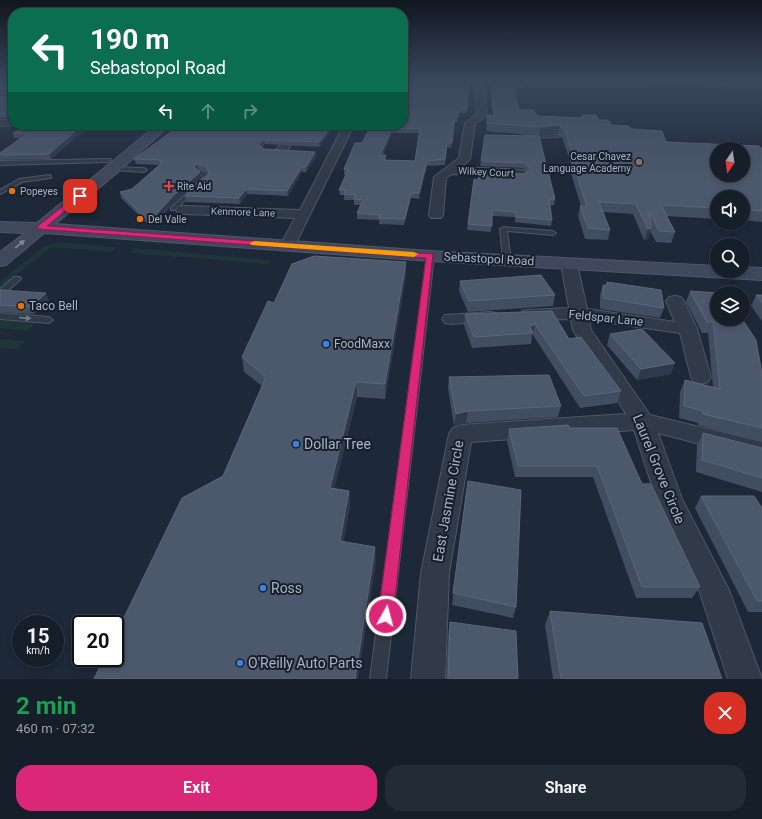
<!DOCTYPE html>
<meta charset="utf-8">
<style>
:root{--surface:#161e2a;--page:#232b36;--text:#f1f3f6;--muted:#9ea2a8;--line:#353c47;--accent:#db2777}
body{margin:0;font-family:Roboto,sans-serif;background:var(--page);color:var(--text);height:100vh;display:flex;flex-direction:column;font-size:15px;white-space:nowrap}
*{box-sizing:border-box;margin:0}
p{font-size:13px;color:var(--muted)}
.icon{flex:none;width:22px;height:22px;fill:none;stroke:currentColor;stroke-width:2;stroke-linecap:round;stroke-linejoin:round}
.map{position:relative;height:679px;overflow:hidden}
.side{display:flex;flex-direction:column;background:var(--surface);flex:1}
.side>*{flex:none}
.top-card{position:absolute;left:8px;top:8px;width:400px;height:122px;border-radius:16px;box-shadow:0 2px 6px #0003,0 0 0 1px var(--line);background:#0b6e4f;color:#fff;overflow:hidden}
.needle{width:26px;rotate:193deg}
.tools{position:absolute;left:710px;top:142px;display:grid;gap:8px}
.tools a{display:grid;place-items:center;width:40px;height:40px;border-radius:50%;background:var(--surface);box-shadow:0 2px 6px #0003,0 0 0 1px var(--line);font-size:20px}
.speed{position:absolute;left:12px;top:615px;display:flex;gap:8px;font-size:20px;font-weight:700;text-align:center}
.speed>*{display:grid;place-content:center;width:52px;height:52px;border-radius:50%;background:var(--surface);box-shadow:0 2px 6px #0003,0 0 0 1px var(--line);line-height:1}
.speed small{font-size:10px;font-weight:400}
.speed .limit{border:2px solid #111;border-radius:6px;background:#fff;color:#111}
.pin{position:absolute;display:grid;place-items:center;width:34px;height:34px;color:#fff;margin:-17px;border-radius:8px;box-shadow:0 2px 6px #0006}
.me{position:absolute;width:44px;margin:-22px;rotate:7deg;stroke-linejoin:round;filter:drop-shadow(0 0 3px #0008)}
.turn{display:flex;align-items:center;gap:14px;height:84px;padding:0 16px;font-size:18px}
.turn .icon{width:52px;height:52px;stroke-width:2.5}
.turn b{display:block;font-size:28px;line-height:34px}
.lanes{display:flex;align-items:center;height:38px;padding:0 16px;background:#0003;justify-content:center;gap:20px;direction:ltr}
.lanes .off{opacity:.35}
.round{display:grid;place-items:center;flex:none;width:42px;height:42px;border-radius:16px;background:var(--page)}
.summary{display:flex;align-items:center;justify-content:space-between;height:68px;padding:0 16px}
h1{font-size:24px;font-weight:700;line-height:30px;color:#1e9e55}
.primary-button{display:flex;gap:8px;margin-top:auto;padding:8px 16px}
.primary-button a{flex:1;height:46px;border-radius:16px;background:var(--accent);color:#fff;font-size:16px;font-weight:700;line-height:46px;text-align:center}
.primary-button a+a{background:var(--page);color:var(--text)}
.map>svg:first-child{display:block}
</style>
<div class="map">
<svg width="762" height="679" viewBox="0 0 762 679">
<rect width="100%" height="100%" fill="#1d2838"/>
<g fill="#1f3539">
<polygon points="717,86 762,87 762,91 721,89"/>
<polygon points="58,242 116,247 111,252 51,247 0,289 0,281 43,247"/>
<polygon points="135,248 269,260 269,264 130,253"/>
<polygon points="0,320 35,323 27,331 0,328"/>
<polygon points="0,339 26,341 17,349 0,348"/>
</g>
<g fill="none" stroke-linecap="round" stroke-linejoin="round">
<g stroke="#4f5767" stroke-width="2">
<g id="lane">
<polygon points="160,126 189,127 191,128 189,129 162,128 160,127"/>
<polygon points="556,135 558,135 558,137 527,138 525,137 527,136"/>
<polygon points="110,159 111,160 108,162 0,165 0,161"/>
<polygon points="113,167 144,168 147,170 144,172 111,170 111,168"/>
<polygon points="199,170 206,173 209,178 208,179 175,210 171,210 171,208 203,178 202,175 196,172"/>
<polygon points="49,175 51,176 51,178 22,182 0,194 0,190 19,179"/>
<polygon points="503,227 553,231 556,233 553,235 507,231 511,260 507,262 503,260 500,229"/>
<polygon points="427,254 433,254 434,256 386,679 370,679"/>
<polygon points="14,277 20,277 21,279 3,295 0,295 0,289"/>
<polygon points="0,313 49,317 53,320 49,323 0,319"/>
</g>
</g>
<g stroke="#4f5767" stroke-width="2">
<g id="street">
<polygon points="475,81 483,81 487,115 475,124 470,159 461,167 523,170 529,174 523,178 452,174 446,178 443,215 441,218 431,218 429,215 434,177 459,158 465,123 477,114"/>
<polygon points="642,81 762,82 762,86 646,83"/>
<rect x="0" y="94" width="13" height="6"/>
<polygon points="0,120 13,120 13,125 16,125 0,126"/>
<polygon points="344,125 354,125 293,249 283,249 280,246 295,218 183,214 178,213 176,210 178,207 183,206 300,210"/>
<polygon points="287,141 291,142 292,144 285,152 277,152 276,150 283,142"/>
<polygon points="569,259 575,261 577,264 587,309 675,322 666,301 669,297 675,296 681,297 684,301 697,329 711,377 708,382 701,384 694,382 691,377 680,333 589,320 591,330 650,415 762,442 762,460 658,433 682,499 729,590 762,679 728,679 700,593 657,501 634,430 471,442 449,573 445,679 411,679 421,573 449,434 453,428 461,425 626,414 573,330 571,319 528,320 522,319 519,315 522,311 528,310 569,308 561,264 563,261"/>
<polygon points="490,312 496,313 499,317 496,321 451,324 445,323 442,319 445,315"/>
</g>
</g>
<g stroke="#4f5767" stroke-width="2">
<polygon id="secondary" points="157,125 170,125 118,172 55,224 430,251 717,266 717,271 743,271 743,267 762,268 762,280 430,261 44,233 6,265 0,266 0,252 25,233 0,232 0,222 37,223"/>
</g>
<use href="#lane" fill="#313a48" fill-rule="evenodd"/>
<use href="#street" fill="#313a48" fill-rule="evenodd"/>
<use href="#secondary" fill="#3f485c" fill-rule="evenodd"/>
</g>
<g fill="#414d61" fill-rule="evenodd">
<polygon points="0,81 13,81 13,118 0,118 0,97 12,97 13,93 0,93"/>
<path d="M403 81 467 109V113H460L457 122 454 121 451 148 447 147 445 165 427 166 419 199 411 198 404 225 379 224V220L357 219V213L360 205H354V200H344V195H340L339 190 346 175H344V169L362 143ZM392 133H419L415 161 386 160 383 155Z"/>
<polygon points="494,81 525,81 524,88 515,88 515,91 519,110 537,116 581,118 582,115 599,120 612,125 631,129 666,142 762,149 762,222 743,220 743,197 717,197 717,219 666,216 675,232 671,243 656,242 650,231 648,239 644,240 633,214 603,212 610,230 608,240 585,239 578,216 580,206 581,206 570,170 571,164 562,137 560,137 558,134 539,136 486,131 488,115 493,116 491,101"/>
<polygon points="28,125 96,125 77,136 51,159 0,160 0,153 20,138 14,138 13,133"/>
<polygon points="188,125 335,125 319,147 265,144 262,147 264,149 315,152 316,157 306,172 302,172 288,196 247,194 240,204 186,202 185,196 208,174 207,172 198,169 197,170 201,178 175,202 155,224 147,223 121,198 120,192 132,189 159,165 136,164 134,159"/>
<polygon points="539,136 555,199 554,205 550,205 552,220 551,226 515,222 515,217 492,216 491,232 467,230 474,179 478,180 524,174 527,172 523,168 480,166 481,161"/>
<polygon points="406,275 385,399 357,397 334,488 349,491 350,506 343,542 376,562 223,476 262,386 244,372 242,357 274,303"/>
<polygon points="460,281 555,295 553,306 468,312 459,291"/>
<polygon points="607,282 664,308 660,318 600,309 600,295 603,285 605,285"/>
<polygon points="0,290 49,300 34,314 0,312"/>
<polygon points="690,291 762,374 762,442 698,425 698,423 679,418 680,392 685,380 713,387 708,333 702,333 686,302"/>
<polygon points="756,295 762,295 762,321 751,306"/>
<polygon points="552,311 569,339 621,391 617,403 580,408 533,335 532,335 531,344 472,348 464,325 465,314"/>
<polygon points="610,334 671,374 637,380 607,345"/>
<polygon points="449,377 561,406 558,417 466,423 454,426 448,388"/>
<polygon points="570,428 642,484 700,587 692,598 636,598 593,477 515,477 507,441 509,429"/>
<polygon points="703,433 762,448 762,492 696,472 697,445"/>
<polygon points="466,492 516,607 513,618 452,605"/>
<polygon points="701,496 762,508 762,612 748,612 695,508"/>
<polygon points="550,611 722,679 553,679 545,625"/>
<polygon points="450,622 518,679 446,679 448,636"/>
</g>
<g fill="#2e394c">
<polygon points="460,108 460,113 457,122 457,117"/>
<polygon points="86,125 96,125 77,136 51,159 49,154 75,131"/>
<polygon points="332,125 335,125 319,147 319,142"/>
<polygon points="560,125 558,134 539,136 540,127"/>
<polygon points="392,129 392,133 380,160 380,155"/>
<polygon points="264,140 265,144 259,148 258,144"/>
<polygon points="315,152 316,157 306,172 306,167"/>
<polygon points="427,161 427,166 419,199 419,193"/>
<polygon points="197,164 198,169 195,173 194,167"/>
<polygon points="302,167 302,172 288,196 287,191"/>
<polygon points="200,172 201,178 175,202 155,224 153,218 173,196"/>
<polygon points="246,189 247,194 240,204 239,198"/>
<polygon points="411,193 411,198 404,225 405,219"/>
<polygon points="651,228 648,239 644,240 648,229"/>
<polygon points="406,262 406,275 385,399 385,384"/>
<polygon points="46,293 49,300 34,314 31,307"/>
<polygon points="535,324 533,335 532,335 533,333 530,327"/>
<polygon points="675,363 671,374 637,380 641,369"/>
<polygon points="356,382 357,397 331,503 330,488"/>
<polygon points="468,411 466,423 454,426 456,414"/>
<polygon points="349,491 350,506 341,556 340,541"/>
<polygon points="375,547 376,562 358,679 355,679"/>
</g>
<g fill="#4c586c" stroke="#5b667a" fill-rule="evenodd">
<polygon points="0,81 13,81 13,114 0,114 0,97 12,97 13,89 0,89"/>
<path d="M403 81H468L467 109 460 108 457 117H455L452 143H447L445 159 427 161 419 193H411L405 219 379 218 380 215 357 213 363 200 354 199 356 195 344 194 346 190H339L348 170 344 169 355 143H362L371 125H403ZM420 128 415 161 384 160 386 155H380L392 129Z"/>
<path d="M494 81H515V85H513L519 110H534L537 116 584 118 582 115H596L599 120H608L612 125 629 126 631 129 662 131 666 142 759 146 762 149V211L743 210V197H717V208L661 205 675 232 659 231 649 211 651 228 648 229 636 204 599 202 610 230 588 228 580 206H587L572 161H575L564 128H561L560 125 540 127 487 123 488 115 495 116 492 93ZM717 149H743V175H717Z"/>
<polygon points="28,125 86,125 75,131 49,154 0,155 0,153 27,134 13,133"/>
<polygon points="251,125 332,125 319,142 264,140 258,144 264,149 315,152 306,167 302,167 287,191 246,189 239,198 185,196 209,173 206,166 197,164 194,167 200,172 173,196 153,218 145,218 120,192 132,189 163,162 160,162 161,160 134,159 179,126 250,127"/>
<polygon points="485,135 539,136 555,199 549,199 552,220 516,217 516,212 492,210 492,226 468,224 474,179 478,180 479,172 524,174 531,169 524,163 481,161"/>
<polygon points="314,256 406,262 385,384 356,382 330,488 349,491 340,541 375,547 355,679 94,679 104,658 115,658 115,636 182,498 223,476 266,377 242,357 268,301 274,303 292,264"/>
<polygon points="541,275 555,295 469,301 460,281"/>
<polygon points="607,282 661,290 664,308 603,298 603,285 607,286"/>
<polygon points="0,290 46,293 31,307 0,305"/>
<polygon points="690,291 717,293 717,319 742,319 756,340 762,374 762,428 703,414 703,411 684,406 685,380 720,389 713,322 707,322"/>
<polygon points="756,295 762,295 762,303"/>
<polygon points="552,311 569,339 581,337 621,391 584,396 535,324 530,327 533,333 474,337 465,314"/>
<polygon points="642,329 675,363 641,369 610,334"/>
<polygon points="549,375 561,406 468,411 456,414 449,377"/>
<polygon points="568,425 570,428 617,428 642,484 651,484 700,587 642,587 597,466 518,466 509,429"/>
<polygon points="703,433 762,448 762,478 702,460"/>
<polygon points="468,481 521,490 516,607 453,593"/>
<polygon points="701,496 754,496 762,508 762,601 757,601"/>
<polygon points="550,611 702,623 722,679 561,679"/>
<polygon points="450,622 516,631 518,679 448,679"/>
</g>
<defs><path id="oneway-solid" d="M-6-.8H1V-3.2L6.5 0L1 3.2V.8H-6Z"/></defs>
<use fill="#80899c" href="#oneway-solid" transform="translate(20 244) rotate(-39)"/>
<use fill="#747d8d" href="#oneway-solid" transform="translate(25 318) rotate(5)"/>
<linearGradient id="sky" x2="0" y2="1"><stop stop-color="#10161f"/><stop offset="0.46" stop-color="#3a485e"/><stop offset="1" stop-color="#3a485e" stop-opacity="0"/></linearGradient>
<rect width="762" height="176" fill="url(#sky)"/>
<polygon fill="#db2777" stroke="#8e194d" points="78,194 83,196 47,226 433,254 393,616 391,621 386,623 381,621 378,616 426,258 38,229 38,226"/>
<polygon fill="#f59e0b" points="254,241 414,252 418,254 414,257 251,245 250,243"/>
<circle fill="#8d6e63" stroke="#171f2d" stroke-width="1.5" cx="639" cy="162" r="4"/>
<path fill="#e0444e" stroke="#171f2d" stroke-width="1.5" d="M167 180h4v4h4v4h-4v4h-4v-4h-4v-4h4z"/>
<g fill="#e8710a" stroke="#171f2d" stroke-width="1.5">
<circle cx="12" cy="191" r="4"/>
<circle cx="140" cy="219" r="4"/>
<circle cx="21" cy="306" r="4"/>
</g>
<g fill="#3f7fe0" stroke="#171f2d" stroke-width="1.5">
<circle cx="326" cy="344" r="4"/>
<circle cx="296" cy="444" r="4"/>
<circle cx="263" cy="588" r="4"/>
<circle cx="240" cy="663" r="4"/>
</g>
<g text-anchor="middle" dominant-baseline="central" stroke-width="4" stroke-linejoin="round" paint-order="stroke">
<g font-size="10" fill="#abb4c6" stroke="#171f2d" text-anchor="start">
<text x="631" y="156" text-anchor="end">Cesar Chavez<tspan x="631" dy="12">Language Academy</tspan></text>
<text x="177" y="186">Rite Aid</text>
<text x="20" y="191">Popeyes</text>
<text x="148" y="219">Del Valle</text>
</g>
<g font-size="10" fill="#abb4c6" stroke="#171f2d">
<text transform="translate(486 172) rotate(3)">Wilkey Court</text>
<text transform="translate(243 212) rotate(2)">Kenmore Lane</text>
</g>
<g font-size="12" fill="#abb4c6" stroke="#171f2d">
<text transform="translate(489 259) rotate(3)">Sebastopol Road</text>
<text transform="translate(606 318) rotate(6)">Feldspar Lane</text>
</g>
<g font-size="12" fill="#abb4c6" stroke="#171f2d" text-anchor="start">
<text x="29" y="306">Taco Bell</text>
<text x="334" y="344">FoodMaxx</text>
</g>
<g font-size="14" fill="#abb4c6" stroke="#171f2d" text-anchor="start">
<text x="304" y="444">Dollar Tree</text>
<text x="271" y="588">Ross</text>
<text x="248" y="663">O'Reilly Auto Parts</text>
</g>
<g font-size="14" fill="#abb4c6" stroke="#171f2d">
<text transform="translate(659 469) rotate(68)">Laurel Grove Circle</text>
<text transform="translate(448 501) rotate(-80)">East Jasmine Circle</text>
</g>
</g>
</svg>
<div class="tools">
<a><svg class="needle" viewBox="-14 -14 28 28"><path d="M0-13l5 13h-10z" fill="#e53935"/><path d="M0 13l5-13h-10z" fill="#9ea2a8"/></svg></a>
<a><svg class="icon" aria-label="sound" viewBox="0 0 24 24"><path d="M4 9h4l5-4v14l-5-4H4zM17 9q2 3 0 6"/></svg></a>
<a><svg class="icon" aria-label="search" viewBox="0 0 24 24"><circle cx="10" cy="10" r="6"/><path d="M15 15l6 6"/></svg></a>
<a><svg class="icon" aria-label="layers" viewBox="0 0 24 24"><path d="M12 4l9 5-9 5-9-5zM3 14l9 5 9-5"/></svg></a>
</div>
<div class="speed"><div>15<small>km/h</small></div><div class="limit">20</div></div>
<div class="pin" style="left:80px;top:196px;background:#d93025"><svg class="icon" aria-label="arrive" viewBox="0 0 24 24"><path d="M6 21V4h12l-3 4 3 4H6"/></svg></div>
<svg class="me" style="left:386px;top:616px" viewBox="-20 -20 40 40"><circle r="17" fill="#db2777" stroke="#fff" stroke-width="3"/><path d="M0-11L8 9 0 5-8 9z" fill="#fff"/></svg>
<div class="top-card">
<div class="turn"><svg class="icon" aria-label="left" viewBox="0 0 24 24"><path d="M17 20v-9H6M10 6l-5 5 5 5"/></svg><div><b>190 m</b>Sebastopol Road</div></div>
<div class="lanes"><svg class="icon" aria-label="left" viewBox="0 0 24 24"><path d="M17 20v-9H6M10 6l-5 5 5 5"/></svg><svg class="icon off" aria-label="ahead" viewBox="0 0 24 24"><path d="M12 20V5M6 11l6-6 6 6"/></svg><svg class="icon off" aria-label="right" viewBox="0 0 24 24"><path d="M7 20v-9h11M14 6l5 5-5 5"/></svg></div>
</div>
</div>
<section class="side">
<div class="summary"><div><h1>2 min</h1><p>460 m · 07:32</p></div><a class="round" style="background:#d93025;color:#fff"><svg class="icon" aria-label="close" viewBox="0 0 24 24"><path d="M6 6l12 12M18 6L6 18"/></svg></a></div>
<div class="primary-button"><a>Exit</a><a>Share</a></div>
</section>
